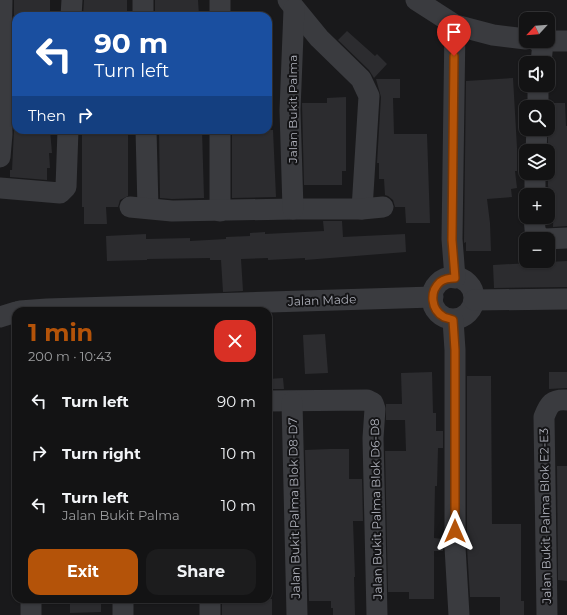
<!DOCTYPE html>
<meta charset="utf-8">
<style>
:root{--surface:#131314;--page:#1c1c1d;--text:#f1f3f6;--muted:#9d9ea0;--line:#323234;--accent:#b45309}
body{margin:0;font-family:Montserrat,sans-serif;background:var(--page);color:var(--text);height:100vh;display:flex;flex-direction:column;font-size:15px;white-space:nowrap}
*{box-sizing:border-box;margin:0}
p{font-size:13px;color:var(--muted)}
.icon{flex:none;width:22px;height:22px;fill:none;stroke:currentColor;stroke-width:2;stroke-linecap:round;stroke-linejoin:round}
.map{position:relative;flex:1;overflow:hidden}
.sheet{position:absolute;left:12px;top:307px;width:260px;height:296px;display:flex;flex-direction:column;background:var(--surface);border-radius:12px;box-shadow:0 1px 3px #0004,0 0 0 1px var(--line)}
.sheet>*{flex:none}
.banner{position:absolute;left:12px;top:12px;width:260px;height:122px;border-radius:12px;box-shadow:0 1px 3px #0004,0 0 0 1px var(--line);background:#1a4fa0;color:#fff;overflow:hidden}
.needle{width:26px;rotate:244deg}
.controls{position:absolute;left:519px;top:12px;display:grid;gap:8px}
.controls a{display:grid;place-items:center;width:36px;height:36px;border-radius:8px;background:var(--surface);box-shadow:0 1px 3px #0004,0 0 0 1px var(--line);font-size:20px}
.pin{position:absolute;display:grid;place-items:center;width:34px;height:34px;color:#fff;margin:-41px -17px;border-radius:50% 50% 50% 0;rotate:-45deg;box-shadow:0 0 4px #0007}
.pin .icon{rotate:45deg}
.me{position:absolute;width:44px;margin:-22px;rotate:0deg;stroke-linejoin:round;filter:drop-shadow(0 0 3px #0008)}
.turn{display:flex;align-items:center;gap:14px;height:84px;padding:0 16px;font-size:18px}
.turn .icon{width:52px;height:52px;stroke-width:2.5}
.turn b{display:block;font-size:28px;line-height:34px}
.then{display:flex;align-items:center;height:38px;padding:0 16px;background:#0003;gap:8px;font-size:15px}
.round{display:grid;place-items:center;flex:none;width:42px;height:42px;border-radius:12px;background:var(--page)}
.overview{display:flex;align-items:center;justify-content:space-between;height:68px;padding:0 16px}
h1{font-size:24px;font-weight:700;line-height:30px;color:var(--accent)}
.action{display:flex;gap:8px;margin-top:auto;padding:8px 16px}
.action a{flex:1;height:46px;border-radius:12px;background:var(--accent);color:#fff;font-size:16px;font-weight:700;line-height:46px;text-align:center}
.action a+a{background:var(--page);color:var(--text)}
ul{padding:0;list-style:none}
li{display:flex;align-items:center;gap:12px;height:52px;padding:0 16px}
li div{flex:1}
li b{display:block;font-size:15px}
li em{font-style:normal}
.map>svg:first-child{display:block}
</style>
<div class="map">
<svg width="567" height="615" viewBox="0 0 567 615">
<rect width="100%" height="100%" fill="#19191b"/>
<g fill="#2c2c2f">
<rect x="14" y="0" width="36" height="16"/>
<polygon points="84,0 127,0 127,16 83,16"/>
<polygon points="155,0 198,0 199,16 155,16"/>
<polygon points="347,31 375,56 377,54 387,64 374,78 369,70 338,40"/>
<polygon points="513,78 517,148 517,171 515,171 517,188 511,189 512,197 487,199 490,223 491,251 466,251 466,242 464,243 464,239 466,81"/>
<polygon points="376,79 400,79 400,98 393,98 394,134 427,134 430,223 406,223 405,207 395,207 393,200 388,196 385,195 384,179 379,179 379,163 377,163 381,97"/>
<polygon points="346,97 346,171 342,171 342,185 304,185 302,103 327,103 327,98"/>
<polygon points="550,103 565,103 566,126 567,126 567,226 553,227 554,195 549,195 548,185 548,113"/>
<polygon points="14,130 50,130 52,153 49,153 50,168 47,168 47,180 10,177 10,170 12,170"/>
<polygon points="82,130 128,130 128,196 120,200 118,207 106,207 107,224 84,224 84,207 82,207"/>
<polygon points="159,130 202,130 204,198 172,199 160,198"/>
<polygon points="232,130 273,130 276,197 232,198"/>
<polygon points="323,221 342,221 343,237 405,234 406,252 305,260 305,258 268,260 268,258 241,259 243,291 223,292 221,260 210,260 210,258 147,259 147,260 107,261 106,236 146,234 146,239 190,238 190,241 226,239 226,237 250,236 250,233 265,232 265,234 324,231"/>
<polygon points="567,261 567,287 494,288 493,265"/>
<polygon points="325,334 328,373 305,374 303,335"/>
<polygon points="432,372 433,413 436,413 436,431 443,431 443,448 438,448 437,486 435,486 434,538 443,539 443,551 434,551 434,599 409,599 409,592 388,592 385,451 406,451 405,420 386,420 386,404 402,404 401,373"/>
<polygon points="549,372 567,372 567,388 549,389"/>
<polygon points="467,376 491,376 492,524 521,524 521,601 524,601 524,615 500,615 500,597 470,597 467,547"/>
<polygon points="283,378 284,389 268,389 268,379"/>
<polygon points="330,449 349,449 349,479 362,479 363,521 353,521 355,577 354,577 355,615 333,615 333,608 331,608 331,601 309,601 305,450"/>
<polygon points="557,466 567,466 567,581 558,580"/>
<polygon points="70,599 101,599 101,612 70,613"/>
<rect x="222" y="599" width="50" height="16"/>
</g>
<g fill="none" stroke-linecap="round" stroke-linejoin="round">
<g stroke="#3a3b3f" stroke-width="21">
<polyline points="143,0 143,16"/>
<polyline points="220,0 220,16"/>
<polyline points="288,0 319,38 361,79 369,96 362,209"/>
<polyline points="416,0 455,25 493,35 526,39"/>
<polyline points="71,16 72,0"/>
<polyline points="537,41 567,41"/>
<polyline points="541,63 543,42"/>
<polyline points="538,107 538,85"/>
<polyline points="146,130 148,208"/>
<polyline points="220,130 220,211"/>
<polyline points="536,151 537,129"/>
<polyline points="0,157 2,134 1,46 2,0"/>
<polyline points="0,188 60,193 66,187 68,130"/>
<polyline points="535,195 535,173"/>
<polyline points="130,207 172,211 293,209 362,209 383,207"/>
<polyline points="293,209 290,110 294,9"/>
<polyline points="534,217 535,229 537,236 545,239 567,238"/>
<circle cx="453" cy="298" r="21"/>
<polyline points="455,278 452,239 455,25"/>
<polyline points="474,300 567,299"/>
<polyline points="20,311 47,309 433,297"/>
<polyline points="0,317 16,312"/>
<polyline points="453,320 455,350 455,547 459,615"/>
<polyline points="268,401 367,400 373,403 375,409 373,438 377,615"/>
<polyline points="292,402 297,615"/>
<polyline points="31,599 31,615"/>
<polyline points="123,599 123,615"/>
<polyline points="210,599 210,615"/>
<path d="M547 615 544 417C549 404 552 399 567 400"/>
</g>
</g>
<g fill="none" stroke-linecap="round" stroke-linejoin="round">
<g stroke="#753606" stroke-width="10">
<path id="route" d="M454 56 452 240 455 278C450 278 444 279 440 282 429 292 431 310 444 317 447 318 451 319 453 320L455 350V531"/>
</g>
<use href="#route" stroke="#b45309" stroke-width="7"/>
</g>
<g text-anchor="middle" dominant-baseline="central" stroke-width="4" stroke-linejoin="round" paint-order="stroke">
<g font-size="12" fill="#adafb9" stroke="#141416">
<text transform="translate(292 109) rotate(-90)">Jalan Bukit Palma</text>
<text transform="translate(322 300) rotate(-2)">Jalan Made</text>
<text transform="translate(294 508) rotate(-91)">Jalan Bukit Palma Blok D8-D7</text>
<text transform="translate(376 509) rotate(-91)">Jalan Bukit Palma Blok D6-D8</text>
<text transform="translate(545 516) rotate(-91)">Jalan Bukit Palma Blok E2-E3</text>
</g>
</g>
</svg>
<div class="controls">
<a><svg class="needle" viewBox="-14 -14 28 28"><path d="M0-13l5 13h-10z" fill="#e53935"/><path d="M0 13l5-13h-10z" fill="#9d9ea0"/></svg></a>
<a><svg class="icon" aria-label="sound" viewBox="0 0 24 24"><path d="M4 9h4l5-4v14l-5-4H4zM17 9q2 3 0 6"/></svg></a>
<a><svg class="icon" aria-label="search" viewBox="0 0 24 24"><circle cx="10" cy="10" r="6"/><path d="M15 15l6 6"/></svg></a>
<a><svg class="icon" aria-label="layers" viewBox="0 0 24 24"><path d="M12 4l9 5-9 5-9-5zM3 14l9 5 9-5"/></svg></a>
<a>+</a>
<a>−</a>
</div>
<div class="pin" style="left:454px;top:56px;background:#d93025"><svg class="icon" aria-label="arrive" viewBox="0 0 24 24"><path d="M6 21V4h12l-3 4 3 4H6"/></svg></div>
<svg class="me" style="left:455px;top:531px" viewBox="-20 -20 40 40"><path d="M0-17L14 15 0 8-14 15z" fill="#b45309" stroke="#fff" stroke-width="4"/></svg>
<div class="banner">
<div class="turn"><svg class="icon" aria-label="left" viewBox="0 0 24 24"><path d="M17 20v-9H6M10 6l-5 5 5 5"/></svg><div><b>90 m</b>Turn left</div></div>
<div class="then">Then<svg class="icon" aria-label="right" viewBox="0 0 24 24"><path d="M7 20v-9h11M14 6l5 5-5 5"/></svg></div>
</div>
<section class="sheet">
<div class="overview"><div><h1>1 min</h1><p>200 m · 10:43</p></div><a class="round" style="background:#d93025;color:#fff"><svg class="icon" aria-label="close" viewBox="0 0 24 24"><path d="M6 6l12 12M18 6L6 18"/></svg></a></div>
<ul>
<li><svg class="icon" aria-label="left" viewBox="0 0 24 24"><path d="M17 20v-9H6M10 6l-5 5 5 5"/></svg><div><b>Turn left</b></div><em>90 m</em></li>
<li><svg class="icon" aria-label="right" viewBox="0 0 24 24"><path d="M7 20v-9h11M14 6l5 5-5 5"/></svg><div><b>Turn right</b></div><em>10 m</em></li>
<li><svg class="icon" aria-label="left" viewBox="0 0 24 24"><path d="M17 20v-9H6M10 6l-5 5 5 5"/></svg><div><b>Turn left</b><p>Jalan Bukit Palma</p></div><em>10 m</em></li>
</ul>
<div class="action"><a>Exit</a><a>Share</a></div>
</section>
</div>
